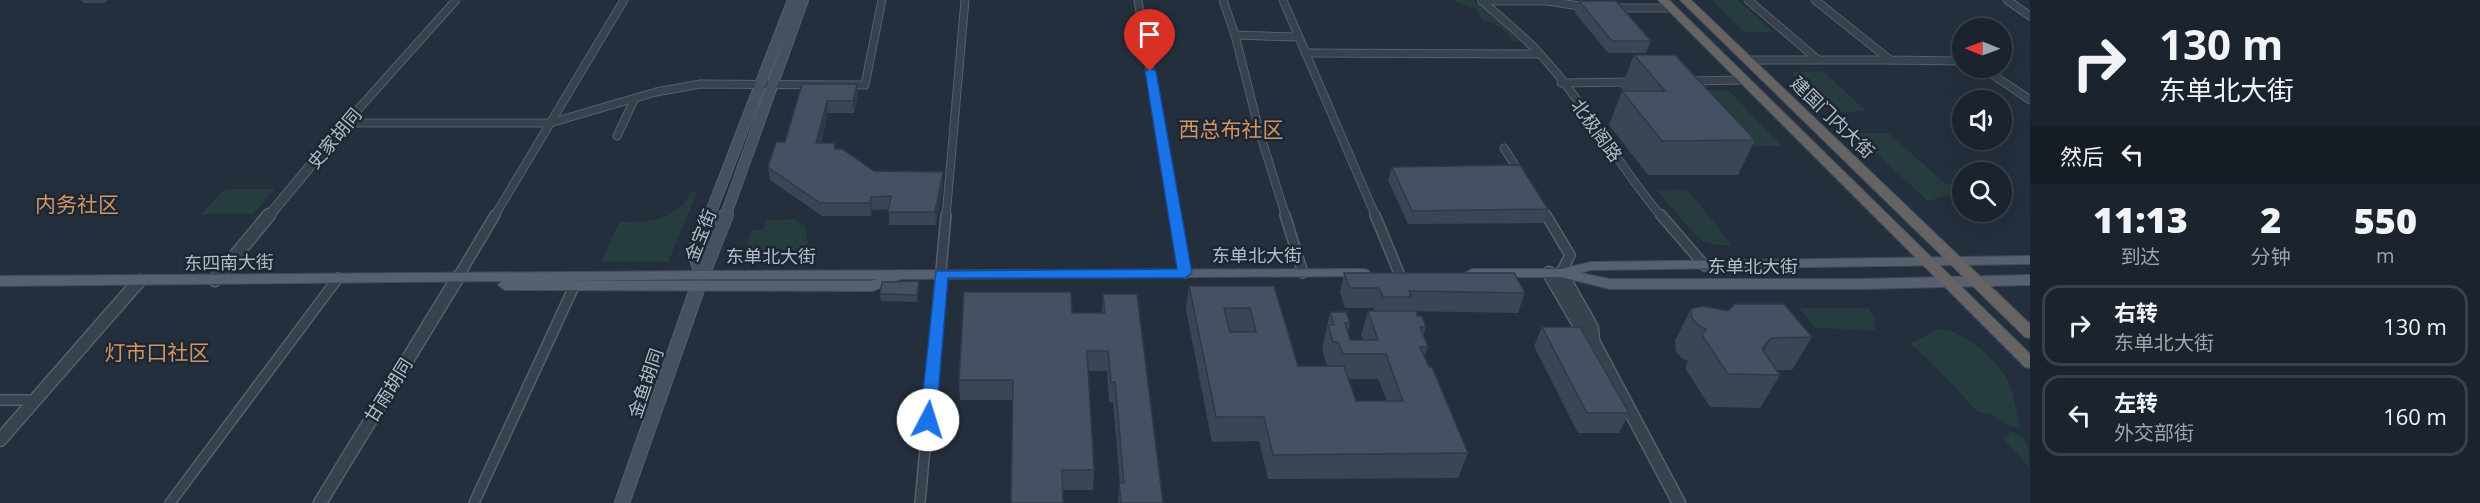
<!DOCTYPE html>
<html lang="zh">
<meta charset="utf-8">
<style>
:root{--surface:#1b232e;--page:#242b36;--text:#f1f3f6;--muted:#a0a4aa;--line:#39404a}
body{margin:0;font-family:"Open Sans","Noto Sans SC",sans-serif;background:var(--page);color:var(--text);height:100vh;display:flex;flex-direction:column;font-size:22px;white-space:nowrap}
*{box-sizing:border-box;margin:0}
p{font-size:20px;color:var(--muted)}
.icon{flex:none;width:33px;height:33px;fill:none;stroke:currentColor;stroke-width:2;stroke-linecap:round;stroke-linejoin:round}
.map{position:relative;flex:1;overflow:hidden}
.side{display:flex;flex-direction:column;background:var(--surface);width:450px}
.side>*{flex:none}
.hud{background:#1b232e;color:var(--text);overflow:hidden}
.needle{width:39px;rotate:271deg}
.buttons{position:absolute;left:1952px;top:18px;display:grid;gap:12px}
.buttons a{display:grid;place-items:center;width:60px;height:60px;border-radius:50%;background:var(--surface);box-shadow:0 6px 24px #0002,0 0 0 2px var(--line);font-size:30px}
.pin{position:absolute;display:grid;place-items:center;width:51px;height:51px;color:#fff;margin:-62px -26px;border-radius:50% 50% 50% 0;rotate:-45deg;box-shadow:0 0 6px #0007}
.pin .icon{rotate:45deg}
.me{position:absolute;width:66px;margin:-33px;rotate:5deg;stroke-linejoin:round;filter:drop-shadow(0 0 4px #0008)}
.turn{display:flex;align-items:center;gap:21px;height:126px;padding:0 30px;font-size:27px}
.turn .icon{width:78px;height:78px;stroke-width:2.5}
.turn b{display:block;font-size:42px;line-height:51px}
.then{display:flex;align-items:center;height:57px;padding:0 30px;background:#0003;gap:12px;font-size:22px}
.eta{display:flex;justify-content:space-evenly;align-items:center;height:102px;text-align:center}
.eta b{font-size:36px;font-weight:800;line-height:42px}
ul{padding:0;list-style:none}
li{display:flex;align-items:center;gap:18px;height:81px;margin:0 12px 9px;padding:0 18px;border:3px solid var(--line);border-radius:18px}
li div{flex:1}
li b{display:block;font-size:22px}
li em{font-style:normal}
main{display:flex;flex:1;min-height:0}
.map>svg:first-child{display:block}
</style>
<main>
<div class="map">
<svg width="2030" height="503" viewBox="0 0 2030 503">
<rect width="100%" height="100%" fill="#242f3e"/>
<g fill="#263c3f">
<path d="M1449 0H1474L1520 41H1512C1505 30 1497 21 1483 21L1475 8C1464 7 1460 1 1449 0Z"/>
<polygon points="1711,0 1738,0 1774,32 1744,32"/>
<polygon points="1823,71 1866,111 1834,112 1791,72"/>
<polygon points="1696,90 1728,90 1782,146 1748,146"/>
<polygon points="1854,133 1888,133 1946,184 1958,184 1962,188 1962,195 1945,196 1928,201"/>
<polygon points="225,189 275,189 253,214 201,214"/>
<polygon points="1688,190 1732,245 1716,245 1700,240 1657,191"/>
<path d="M691 192H697L668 262H601L619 222C646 222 678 221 691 192Z"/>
<polygon points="794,219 805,227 810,261 742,261 751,230 763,230 767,220"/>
<polygon points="1799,308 1868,308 1874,316 1875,330 1816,328"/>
<path d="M1938 329C1961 328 1992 357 2005 375 2012 386 2017 415 2021 429L2007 425 1992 415 1977 411 1926 357 1910 344Z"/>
<path d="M2009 431C2029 436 2030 448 2029 467L2003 438 2008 436Z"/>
</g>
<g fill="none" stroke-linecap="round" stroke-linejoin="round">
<g stroke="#565f6c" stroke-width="9">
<g id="minor-far1">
<polyline points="1138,0 1175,217"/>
<polyline points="1223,0 1235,35 1260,134 1286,217"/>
<polyline points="1283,0 1376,217"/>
<polyline points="1748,0 1817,59"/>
<polyline points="1815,0 1890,60 1962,61"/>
<polyline points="2007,0 2030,16"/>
<path d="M1482 1C1501 18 1523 35 1540 54 1586 104 1618 166 1662 217"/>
<polyline points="1482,1 1547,1 1586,7"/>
<polyline points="1611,8 1671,8"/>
<polyline points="1235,35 1297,37"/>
<polyline points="1305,53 1540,54"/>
<polyline points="1748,60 1890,60"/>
<polyline points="1983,68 2030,100"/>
<polyline points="1688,81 1742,80"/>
<polyline points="1561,83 1633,82"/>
<polyline points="346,123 550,123 656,92 700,84 865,85 882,0"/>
<polyline points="346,123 456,0"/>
<polyline points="617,136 635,98"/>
<polyline points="1504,148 1519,172"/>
<polyline points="1540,206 1547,217"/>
<polyline points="494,217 624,0"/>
<polyline points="946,217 965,0"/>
</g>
</g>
<g stroke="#565f6c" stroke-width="12">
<g id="minor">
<polyline points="1175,215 1185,273"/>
<polyline points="1285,215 1303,273"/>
<polyline points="1375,215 1399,273"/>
<polyline points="1546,215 1570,255 1561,273"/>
<polyline points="1661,215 1705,266"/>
<polyline points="458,277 495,215"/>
<polyline points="0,400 35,400"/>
<polyline points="170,503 338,278"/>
<polyline points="474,503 577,280"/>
<polyline points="920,503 946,215"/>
</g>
</g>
<g stroke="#565f6c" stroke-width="11">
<polyline id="tertiary-far1" points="268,217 346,123"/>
</g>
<g stroke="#565f6c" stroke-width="15">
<g id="tertiary">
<polyline points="1549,273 1581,328 1593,341 1679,503"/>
<polyline points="1561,273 1592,328 1593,341"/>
<polyline points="215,280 269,215"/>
<polyline points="0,440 139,281"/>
<polyline points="320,503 458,277"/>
</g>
</g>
<g stroke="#565f6c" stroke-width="12">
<g id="secondary-far1">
<polyline points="709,217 793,0"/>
<polyline points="725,217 803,0"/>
</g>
</g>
<g stroke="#565f6c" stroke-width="16">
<g id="secondary">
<polyline points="702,275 695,252 709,215"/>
<polyline points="622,503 702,275 726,215"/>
</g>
</g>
<g stroke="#414a57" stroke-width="2">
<g id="primary">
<polygon points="2030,256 2030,264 1591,270 1580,273 1610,279 1862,279 2030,275 2030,285 1862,289 1610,289 1561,277 1472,277 1465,273 1472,269 1561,269 1591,262"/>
<path d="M1363 269 1368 270 1370 273 1368 276 900 279 873 291 505 290 498 285 502 281 0 286V276L702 271ZM702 279H877L871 281H570Z"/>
</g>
</g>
<g stroke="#434c59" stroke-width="2">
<g id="trunk">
<polygon points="1658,0 1669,0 2030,354 2030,368 2025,367"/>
<polygon points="1680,0 1691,0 2030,324 2030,338 2025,337"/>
</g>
</g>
<use href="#minor-far1" stroke="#38414e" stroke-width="7"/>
<use href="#minor" stroke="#38414e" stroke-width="9"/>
<use href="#tertiary-far1" stroke="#38414e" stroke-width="9"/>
<use href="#tertiary" stroke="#38414e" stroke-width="12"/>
<use href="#secondary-far1" stroke="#465061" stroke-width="10"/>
<use href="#secondary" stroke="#465061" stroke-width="14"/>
<use href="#primary" fill="#56606e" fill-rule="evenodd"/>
<use href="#trunk" fill="#656462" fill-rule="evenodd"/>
</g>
<g fill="#3b4654" fill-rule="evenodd">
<polygon points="81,0 108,0 104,3 83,3"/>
<polygon points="1579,1 1651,41 1646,53 1608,53 1575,13"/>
<polygon points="1634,55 1755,140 1738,175 1648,175 1609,125 1622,91 1624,91 1621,88"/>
<polygon points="802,84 858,96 854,113 828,113 821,143 835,149 874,171 943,185 936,225 889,225 889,209 872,210 871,216 822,216 770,180 768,167 785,142"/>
<polygon points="1392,167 1548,209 1543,223 1408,224 1388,180"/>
<path d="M1344 273 1525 293 1518 313 1407 311 1417 316 1426 327 1423 336 1428 347 1424 357 1468 453 1458 478 1268 479 1259 441 1212 442 1186 310 1189 286H1274L1298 366H1327L1322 349 1330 312 1350 323 1348 332 1350 340H1363L1361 335 1368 311H1375L1374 308H1345L1340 292ZM1349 379H1378L1387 401H1356Z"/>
<polygon points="919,288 917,302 881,301 880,294"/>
<polygon points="1103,294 1163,503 1118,503 1119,483 1120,483 1113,402 1109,402 1107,371 1088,371 1094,470 1093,490 1062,490 1012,400 960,400 959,380 1102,313"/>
<polygon points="1691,309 1812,337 1792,370 1777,370 1780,375 1760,408 1710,407 1685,368 1688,361 1681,358 1676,351 1675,341"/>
<polygon points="1542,327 1629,413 1619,433 1578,433 1534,346"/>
</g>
<g fill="#303945">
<polygon points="857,84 858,96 854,113 853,101"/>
<polygon points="827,101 828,113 817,155 816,143"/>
<polygon points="943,172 943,185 936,225 935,212"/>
<polygon points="871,197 872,210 871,216 870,203"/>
<polygon points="919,281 919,288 917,302 917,295"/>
<polygon points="1771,338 1753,370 1762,349"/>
</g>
<g fill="#455162" stroke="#303945" stroke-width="1.5" fill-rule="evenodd">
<polygon points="1579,1 1616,1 1651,41 1612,41"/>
<polygon points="1634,55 1675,55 1755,140 1662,141 1622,91 1665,91"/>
<polygon points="802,84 857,84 853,101 827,101 816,143 834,143 835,149 842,149 874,171 943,172 935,212 888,212 891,196 871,197 870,203 820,203 768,167 776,142 785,142"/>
<polygon points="1520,165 1548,209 1412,211 1392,167"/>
<polygon points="1344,273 1514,273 1525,293 1409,291 1411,297 1383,297 1379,288 1350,288"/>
<polygon points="919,281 917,295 880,294 882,282"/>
<path d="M1189 286H1274L1298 366H1344L1356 401H1403L1386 354H1343L1338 342H1333L1328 325H1334L1330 312H1346L1350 323H1345L1350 340H1378L1368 311H1417V316H1422L1426 327H1420L1428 347H1420L1429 367H1432L1468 453 1273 455 1264 417H1216ZM1224 308H1250L1256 332H1230Z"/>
<polygon points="964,292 1071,292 1072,313 1105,313 1103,294 1137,294 1163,503 1121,503 1119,483 1124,483 1115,382 1111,382 1108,351 1087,351 1094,470 1062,470 1063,503 1011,503 1013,380 959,380"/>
<polygon points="1735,304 1784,304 1812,337 1771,338 1762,349 1780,375 1728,374 1702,335 1706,329 1698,325 1692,318 1691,309 1702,306 1728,311"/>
<polygon points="1542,327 1580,327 1629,413 1587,413"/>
</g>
<polygon fill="#1a73e8" stroke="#114b97" stroke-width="1.5" points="1150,68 1156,71 1192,273 1185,278 948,278 936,420 933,424 922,424 920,420 936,271 1177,269 1145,71"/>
<g text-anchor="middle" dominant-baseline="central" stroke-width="5" stroke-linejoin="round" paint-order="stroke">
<g font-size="18" fill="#b4bcc9" stroke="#1d2633">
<text transform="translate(1833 117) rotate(44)">建国门内大街</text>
<text transform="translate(1597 130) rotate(54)">北极阁路</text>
<text transform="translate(334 138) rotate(-50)">史家胡同</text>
<text transform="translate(700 235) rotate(-68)">金宝街</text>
<text x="1257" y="255">东单北大街</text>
<text x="771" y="256">东单北大街</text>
<text transform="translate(229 262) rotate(-1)">东四南大街</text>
<text x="1753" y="266">东单北大街</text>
<text transform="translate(645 383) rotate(-71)">金鱼胡同</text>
<text transform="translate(388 390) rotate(-58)">甘雨胡同</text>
</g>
<g font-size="21" fill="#d59563" stroke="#1d2633">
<text x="1231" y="129">西总布社区</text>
<text x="77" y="204">内务社区</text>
<text x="157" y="352">灯市口社区</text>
</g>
</g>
</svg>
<div class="buttons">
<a><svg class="needle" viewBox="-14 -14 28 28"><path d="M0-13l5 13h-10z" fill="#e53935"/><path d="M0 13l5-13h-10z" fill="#a0a4aa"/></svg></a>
<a><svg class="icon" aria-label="sound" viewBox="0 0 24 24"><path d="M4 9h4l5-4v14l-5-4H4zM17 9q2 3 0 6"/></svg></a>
<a><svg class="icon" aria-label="search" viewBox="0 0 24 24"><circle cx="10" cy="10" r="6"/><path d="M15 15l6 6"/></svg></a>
</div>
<div class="pin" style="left:1150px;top:71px;background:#d93025"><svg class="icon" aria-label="arrive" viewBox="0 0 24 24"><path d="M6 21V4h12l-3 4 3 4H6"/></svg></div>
<svg class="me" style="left:928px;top:420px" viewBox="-20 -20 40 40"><circle r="19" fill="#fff"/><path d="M0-13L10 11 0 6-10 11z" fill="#1a73e8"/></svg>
</div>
<section class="side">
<div class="hud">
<div class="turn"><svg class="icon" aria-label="right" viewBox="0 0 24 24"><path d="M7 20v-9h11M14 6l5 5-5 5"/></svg><div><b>130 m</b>东单北大街</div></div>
<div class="then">然后<svg class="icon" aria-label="left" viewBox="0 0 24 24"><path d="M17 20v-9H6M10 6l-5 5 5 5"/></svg></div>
</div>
<div class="eta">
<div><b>11:13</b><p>到达</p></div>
<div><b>2</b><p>分钟</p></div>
<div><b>550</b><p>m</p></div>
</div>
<ul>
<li><svg class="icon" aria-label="right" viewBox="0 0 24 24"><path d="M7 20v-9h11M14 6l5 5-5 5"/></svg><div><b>右转</b><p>东单北大街</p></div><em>130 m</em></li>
<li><svg class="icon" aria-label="left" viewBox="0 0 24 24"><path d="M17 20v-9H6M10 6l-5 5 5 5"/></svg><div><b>左转</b><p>外交部街</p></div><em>160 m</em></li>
</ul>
</section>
</main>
